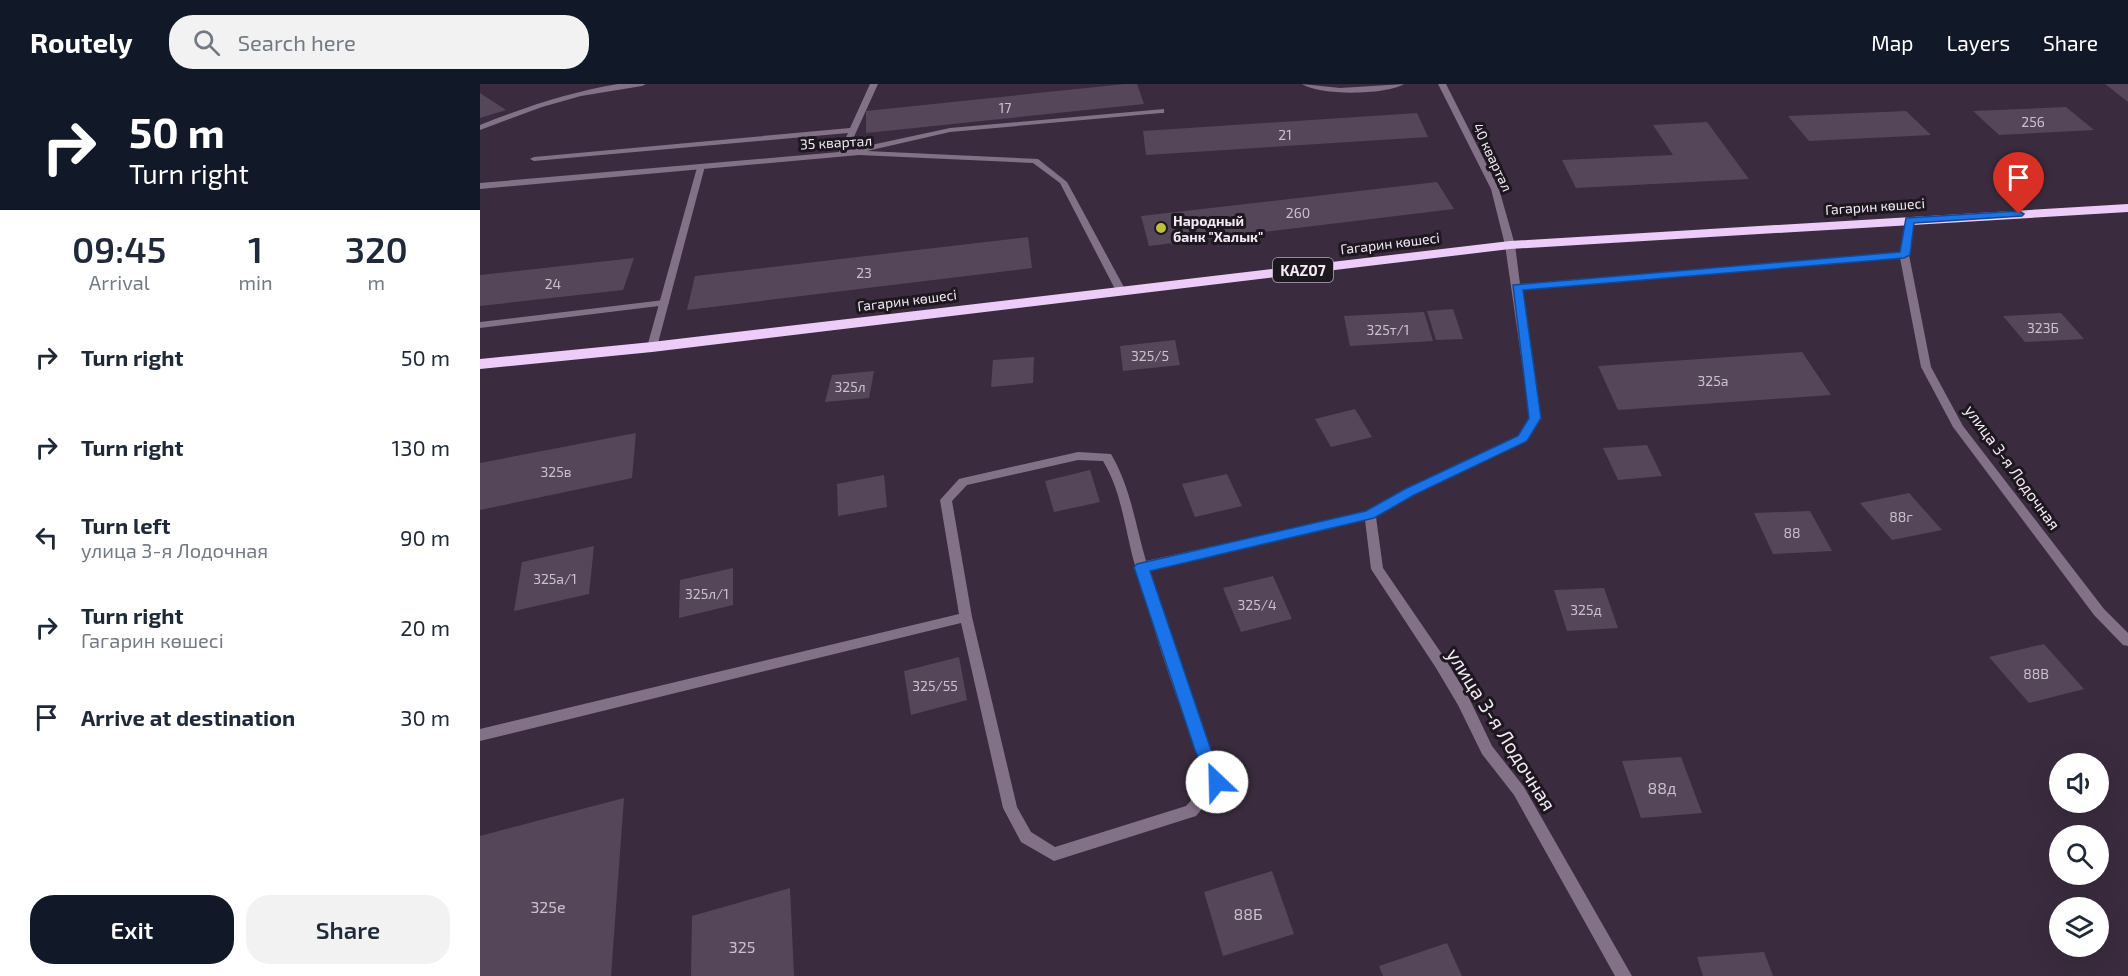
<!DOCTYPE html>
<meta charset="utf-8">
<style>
:root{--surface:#fff;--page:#f2f2f3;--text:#1f2937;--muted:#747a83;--accent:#111827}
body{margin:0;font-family:"Exo 2",sans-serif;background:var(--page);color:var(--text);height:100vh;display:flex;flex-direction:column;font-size:22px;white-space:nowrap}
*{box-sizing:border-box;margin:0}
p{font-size:20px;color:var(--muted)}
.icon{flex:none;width:33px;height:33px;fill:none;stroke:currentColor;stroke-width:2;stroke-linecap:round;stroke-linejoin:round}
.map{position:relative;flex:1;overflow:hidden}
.sheet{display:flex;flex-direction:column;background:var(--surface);width:480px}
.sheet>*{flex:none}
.banner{background:#111827;color:#fff;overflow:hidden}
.fabs{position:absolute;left:1569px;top:669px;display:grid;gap:12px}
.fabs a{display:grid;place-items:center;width:60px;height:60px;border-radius:50%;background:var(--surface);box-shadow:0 6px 24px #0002;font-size:30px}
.pin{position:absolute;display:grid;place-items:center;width:51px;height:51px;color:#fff;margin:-62px -26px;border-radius:50% 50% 50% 0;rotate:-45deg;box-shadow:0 0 6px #0007}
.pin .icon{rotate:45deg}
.me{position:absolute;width:66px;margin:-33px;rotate:336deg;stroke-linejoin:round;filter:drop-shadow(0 0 4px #0008)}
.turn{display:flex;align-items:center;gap:21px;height:126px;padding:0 30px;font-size:27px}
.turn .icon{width:78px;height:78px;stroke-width:2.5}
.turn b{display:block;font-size:42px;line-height:51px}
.eta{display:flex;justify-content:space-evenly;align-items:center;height:102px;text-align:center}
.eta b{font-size:36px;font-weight:600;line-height:42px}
.button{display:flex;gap:12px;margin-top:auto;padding:12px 30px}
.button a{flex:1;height:69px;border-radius:24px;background:var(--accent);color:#fff;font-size:24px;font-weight:600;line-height:69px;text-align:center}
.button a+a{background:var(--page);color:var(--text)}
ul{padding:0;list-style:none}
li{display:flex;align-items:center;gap:18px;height:90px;padding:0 30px}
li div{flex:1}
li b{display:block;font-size:22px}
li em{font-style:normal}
header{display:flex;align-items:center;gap:36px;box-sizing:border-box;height:84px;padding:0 30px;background:var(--accent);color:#fff}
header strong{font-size:28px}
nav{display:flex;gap:33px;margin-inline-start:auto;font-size:21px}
.search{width:420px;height:54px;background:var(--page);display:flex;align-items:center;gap:15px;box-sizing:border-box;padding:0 21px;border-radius:24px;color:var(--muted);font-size:22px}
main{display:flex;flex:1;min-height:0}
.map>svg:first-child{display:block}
</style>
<header>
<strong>Routely</strong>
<div class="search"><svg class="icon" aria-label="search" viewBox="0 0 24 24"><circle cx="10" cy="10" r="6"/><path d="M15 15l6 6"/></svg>Search here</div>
<nav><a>Map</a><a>Layers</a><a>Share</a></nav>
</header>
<main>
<section class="sheet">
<div class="banner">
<div class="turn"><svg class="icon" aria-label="right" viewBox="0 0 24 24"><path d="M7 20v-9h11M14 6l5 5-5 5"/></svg><div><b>50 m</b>Turn right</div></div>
</div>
<div class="eta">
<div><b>09:45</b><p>Arrival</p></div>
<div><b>1</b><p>min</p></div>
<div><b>320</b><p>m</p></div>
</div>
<ul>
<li><svg class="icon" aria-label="right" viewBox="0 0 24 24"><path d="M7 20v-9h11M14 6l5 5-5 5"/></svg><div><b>Turn right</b></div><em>50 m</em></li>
<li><svg class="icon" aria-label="right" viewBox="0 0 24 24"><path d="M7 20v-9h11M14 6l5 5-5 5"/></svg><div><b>Turn right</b></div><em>130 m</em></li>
<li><svg class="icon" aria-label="left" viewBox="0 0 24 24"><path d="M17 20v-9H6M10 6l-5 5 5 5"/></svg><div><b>Turn left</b><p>улица 3-я Лодочная</p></div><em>90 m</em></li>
<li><svg class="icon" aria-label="right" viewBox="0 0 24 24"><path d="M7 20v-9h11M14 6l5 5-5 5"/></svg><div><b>Turn right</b><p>Гагарин көшесі</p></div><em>20 m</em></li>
<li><svg class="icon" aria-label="arrive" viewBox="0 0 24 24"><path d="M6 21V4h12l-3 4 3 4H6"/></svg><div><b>Arrive at destination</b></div><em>30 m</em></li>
</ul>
<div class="button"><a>Exit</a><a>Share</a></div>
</section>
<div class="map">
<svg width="1648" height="892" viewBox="0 0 1648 892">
<rect width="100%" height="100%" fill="#3a2c3e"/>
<g fill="#554759">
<polygon points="645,0 657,0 664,20 386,49 386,27"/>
<polygon points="1625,0 1648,0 1648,18"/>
<polygon points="0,9 26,26 0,34"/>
<polygon points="1586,23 1614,46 1519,51 1493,27"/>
<polygon points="1426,27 1451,51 1329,57 1308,32"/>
<polygon points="937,29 948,53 666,71 663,47"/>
<polygon points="1227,38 1269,95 1096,104 1082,76 1193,71 1173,41"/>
<polygon points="957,98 974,125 669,162 661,132"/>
<polygon points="548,153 552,184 207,226 215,192"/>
<polygon points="154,174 143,206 0,222 0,191"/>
<polygon points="973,225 983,255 956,256 947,227"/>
<polygon points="944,228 953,257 870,262 864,232"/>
<polygon points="1581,229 1604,255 1545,258 1523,232"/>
<polygon points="695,256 700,281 643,287 640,262"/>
<polygon points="1322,268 1351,311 1138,326 1118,282"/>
<polygon points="554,273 553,299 511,303 513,276"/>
<polygon points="394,287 389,314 345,318 352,291"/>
<polygon points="875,325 892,353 851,363 835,335"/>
<polygon points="156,349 152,394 0,426 0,379"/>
<polygon points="1167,361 1182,392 1138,396 1123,364"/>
<polygon points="610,386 620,418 574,428 565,397"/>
<polygon points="747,390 762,422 715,433 702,400"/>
<polygon points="404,391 407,423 358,432 357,400"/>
<polygon points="1429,409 1462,446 1412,456 1380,419"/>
<polygon points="1330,427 1352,467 1293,470 1274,429"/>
<polygon points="114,462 109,510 34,527 42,478"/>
<polygon points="253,484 253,521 199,534 200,496"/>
<polygon points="793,492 812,535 761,548 743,504"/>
<polygon points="1124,504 1138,544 1087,547 1074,506"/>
<polygon points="1564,560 1604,605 1549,619 1509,573"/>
<polygon points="479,573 487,616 431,631 424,587"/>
<polygon points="1201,673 1222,729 1161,734 1142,677"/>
<polygon points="144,714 131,892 0,892 0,752"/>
<polygon points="792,787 814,850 743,872 724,808"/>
<polygon points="310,804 314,892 211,892 212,832"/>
<polygon points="967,859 982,892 903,892 899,882"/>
<polygon points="1284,868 1293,892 1223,892 1217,873"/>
</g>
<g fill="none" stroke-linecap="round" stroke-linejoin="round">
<g fill="#837188" fill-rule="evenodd">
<path d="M138 0H166L162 2 101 12 62 23 0 46V41C45 23 90 8 138 0Z"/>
<polygon points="390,0 398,0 368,66 470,44 684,25 684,29 681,29 470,48 387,67 558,75 587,98 646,207 644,209 638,209 636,207 580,99 553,79 379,71 0,105 0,99 359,68 368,49 54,77 50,75 54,73 370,44"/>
<path d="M822 0 860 4 924 0C906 11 840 12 822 0Z"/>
<polygon points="184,216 189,219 187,221 0,244 0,238"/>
</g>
<g fill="#837188" fill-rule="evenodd">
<path d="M958 0H966L1019 105 1035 161 1040 200 1420 169 1426 136 1430 133 1433 134 1434 136 1429 171 1451 283 1483 342 1624 525 1648 549V562L1643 561 1614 531 1473 343 1441 283 1420 174 1041 206 1060 334 1047 357 934 411 896 433 903 484 966 576 989 614 1012 662 1044 703 1152 892H1135L1034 711 1002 670 978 621 956 584 891 485 885 436 668 486 713 620 744 698 716 732 574 777 541 758 523 724 481 539 0 657V645L479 530 460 416 479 395 483 394 598 368 631 370C651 404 655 440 666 477L887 428 926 405 1039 351 1050 334 1025 161 1011 105ZM598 376 623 377C643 410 645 449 656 485 677 557 700 628 729 697L706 722 575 763 551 748 537 723 492 533 472 417 487 401Z"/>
<polygon points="218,80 225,82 177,263 172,266 168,265 167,263"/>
</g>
<polygon fill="#eeccf9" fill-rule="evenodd" points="1648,120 1648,128 1030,165 172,268 0,285 0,275 172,258 1030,157"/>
</g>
<polygon fill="#1a73e8" stroke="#114b97" stroke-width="1.5" points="1539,127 1544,130 1542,132 1434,139 1430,171 1424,174 1043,206 1061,334 1047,357 934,411 894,434 670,487 731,666 746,698 743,703 731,703 715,666 654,483 657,480 886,427 925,405 1038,352 1049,334 1033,201 1420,168 1426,134"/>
<circle fill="#c0be40" stroke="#1d171f" stroke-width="2" cx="681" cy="144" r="6"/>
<g text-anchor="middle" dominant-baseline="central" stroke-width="6" stroke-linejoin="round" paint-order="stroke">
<g font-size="14" fill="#cbc0ce">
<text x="525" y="23">17</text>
<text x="1553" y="37">256</text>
<text x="805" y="50">21</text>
<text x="818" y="128">260</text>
<text x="384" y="188">23</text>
<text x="73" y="199">24</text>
<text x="1563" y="243">323Б</text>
<text x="908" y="245">325т/1</text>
<text x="670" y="271">325/5</text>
<text x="1233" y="296">325а</text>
<text x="370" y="302">325л</text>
<text x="76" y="387">325в</text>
<text x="1421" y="432">88г</text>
<text x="1312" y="448">88</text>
<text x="75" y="494">325а/1</text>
<text x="227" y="509">325л/1</text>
<text x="777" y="520">325/4</text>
<text x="1106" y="525">325д</text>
<text x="1556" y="589">88В</text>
<text x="455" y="601">325/55</text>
</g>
<g font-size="14" fill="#f2e9f5" stroke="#1d171f">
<text transform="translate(356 58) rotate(-3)">35 квартал</text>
<text transform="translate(1013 73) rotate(65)">40 квартал</text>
<text transform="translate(1395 122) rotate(-4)">Гагарин көшесі</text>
<text transform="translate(910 159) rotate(-7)">Гагарин көшесі</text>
<text transform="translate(427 216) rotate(-7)">Гагарин көшесі</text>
</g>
<g font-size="14" font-weight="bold" fill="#f2e9f5" stroke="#1d171f" text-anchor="start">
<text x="693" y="136">Народный<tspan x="693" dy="16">банк "Халык"</tspan></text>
</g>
<rect fill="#1d171f" stroke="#b2aab5" stroke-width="1.5" x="793" y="174" width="60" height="24" rx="4.5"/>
<g font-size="15" font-weight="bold" fill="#f2e9f5">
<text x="823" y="186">KAZ07</text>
</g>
<g font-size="16" fill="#f2e9f5" stroke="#1d171f">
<text transform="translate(1533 383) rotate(54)">улица 3-я Лодочная</text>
</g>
<g font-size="16" fill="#cbc0ce">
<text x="1182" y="703">88д</text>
<text x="68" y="822">325е</text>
<text x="768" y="829">88Б</text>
<text x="262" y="862">325</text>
</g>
<g font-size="20" fill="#f2e9f5" stroke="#1d171f">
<text transform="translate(1022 645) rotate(58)">улица 3-я Лодочная</text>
</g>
</g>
</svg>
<div class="fabs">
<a><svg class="icon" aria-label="sound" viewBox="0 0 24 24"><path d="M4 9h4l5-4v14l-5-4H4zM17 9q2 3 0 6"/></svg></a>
<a><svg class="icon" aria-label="search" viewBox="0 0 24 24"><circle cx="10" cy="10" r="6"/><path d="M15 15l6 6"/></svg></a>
<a><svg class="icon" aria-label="layers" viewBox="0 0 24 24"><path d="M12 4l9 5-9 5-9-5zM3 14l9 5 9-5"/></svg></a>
</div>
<div class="pin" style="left:1539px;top:130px;background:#d93025"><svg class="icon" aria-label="arrive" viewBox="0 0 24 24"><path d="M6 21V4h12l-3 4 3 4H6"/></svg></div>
<svg class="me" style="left:737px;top:698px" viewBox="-20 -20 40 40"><circle r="19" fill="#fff"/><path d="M0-13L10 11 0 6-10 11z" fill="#1a73e8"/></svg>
</div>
</main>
